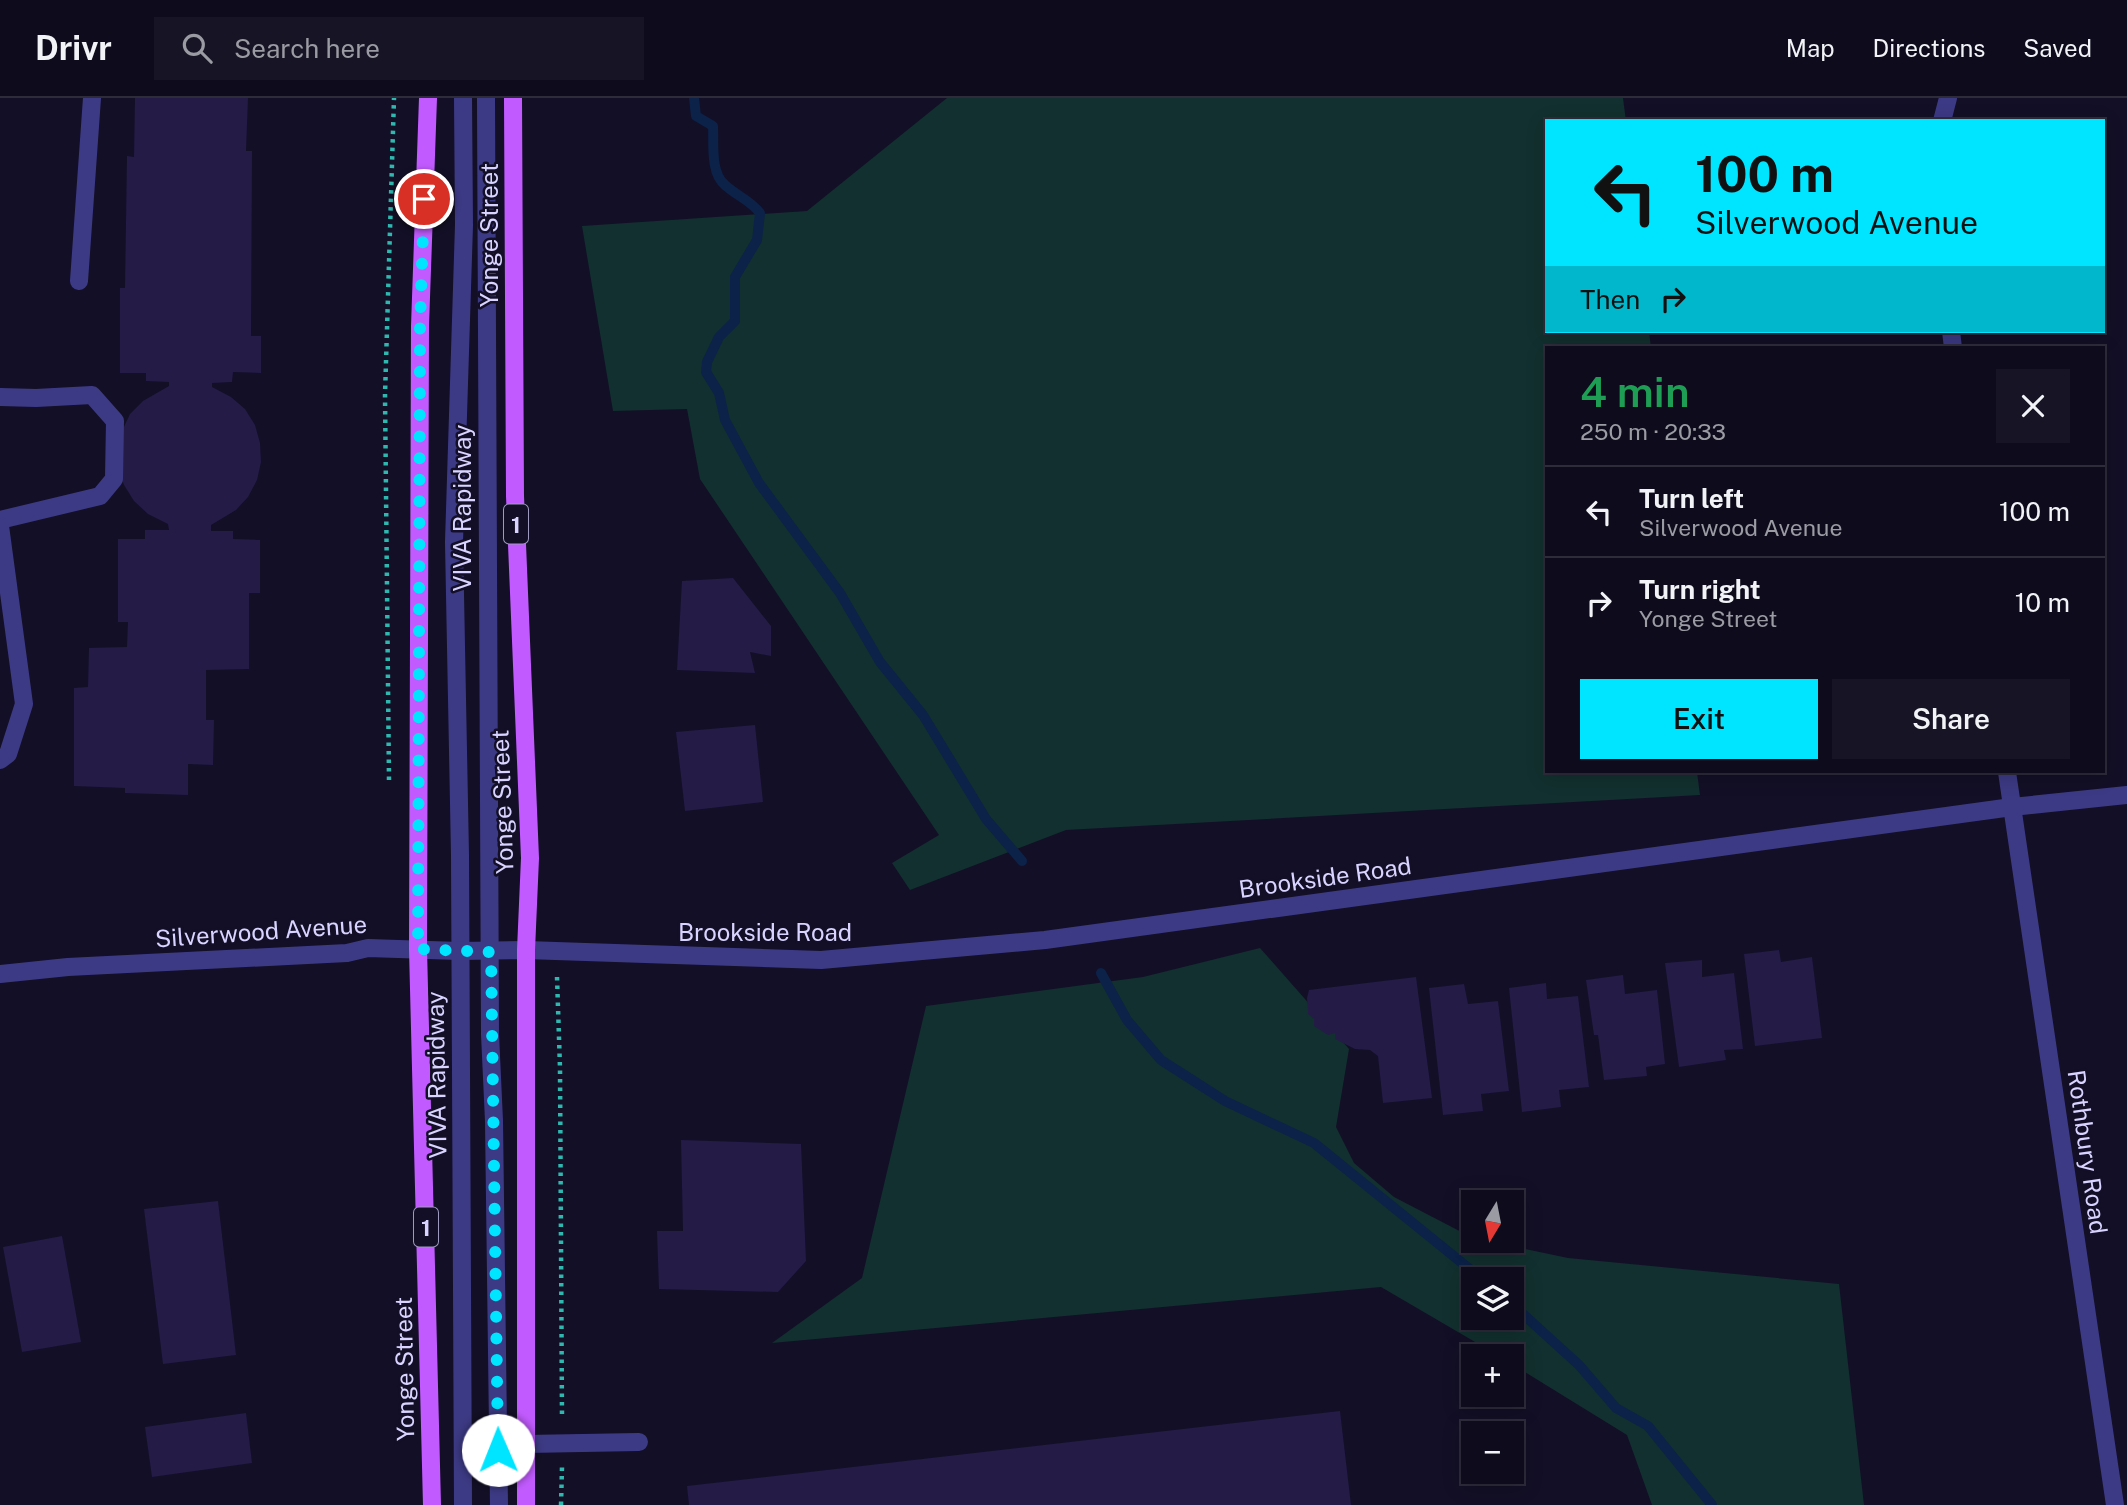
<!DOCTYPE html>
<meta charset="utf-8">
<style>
:root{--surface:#0e0b1c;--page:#171425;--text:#f1f3f6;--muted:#9b9ba3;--line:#2e2b3b;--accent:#00e5ff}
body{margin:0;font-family:"Public Sans",sans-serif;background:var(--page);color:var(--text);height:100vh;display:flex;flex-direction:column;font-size:26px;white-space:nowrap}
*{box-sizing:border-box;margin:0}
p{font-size:23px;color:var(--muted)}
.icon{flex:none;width:38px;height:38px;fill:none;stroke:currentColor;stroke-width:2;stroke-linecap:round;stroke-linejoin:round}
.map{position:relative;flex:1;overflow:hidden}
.side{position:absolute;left:1545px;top:248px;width:560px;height:427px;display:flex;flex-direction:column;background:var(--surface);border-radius:0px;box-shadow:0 4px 18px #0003,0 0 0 2px var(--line)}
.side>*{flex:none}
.banner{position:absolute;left:1545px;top:21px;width:560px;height:214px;border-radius:0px;box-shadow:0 4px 18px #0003,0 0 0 2px var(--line);background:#00e5ff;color:#111;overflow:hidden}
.needle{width:46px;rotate:190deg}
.controls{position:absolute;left:1461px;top:1092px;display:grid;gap:14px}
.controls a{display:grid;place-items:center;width:63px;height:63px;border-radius:0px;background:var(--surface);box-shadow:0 4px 18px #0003,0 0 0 2px var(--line);font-size:35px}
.pin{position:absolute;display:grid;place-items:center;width:60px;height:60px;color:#fff;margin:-30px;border:4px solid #fff;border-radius:50%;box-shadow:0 2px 7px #0007}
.me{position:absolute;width:77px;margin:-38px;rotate:359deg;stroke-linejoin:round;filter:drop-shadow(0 0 5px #0008)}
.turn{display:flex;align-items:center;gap:24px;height:147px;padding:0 35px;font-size:32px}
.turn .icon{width:91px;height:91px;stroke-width:2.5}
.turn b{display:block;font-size:49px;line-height:60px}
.then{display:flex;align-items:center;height:66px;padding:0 35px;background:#0003;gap:14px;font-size:26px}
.round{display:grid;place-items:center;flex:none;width:74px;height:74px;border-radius:0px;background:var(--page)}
.overview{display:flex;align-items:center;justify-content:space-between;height:119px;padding:0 35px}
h1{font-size:42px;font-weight:600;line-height:52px;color:#1e9e55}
.button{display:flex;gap:14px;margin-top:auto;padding:14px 35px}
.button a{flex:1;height:80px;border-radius:0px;background:var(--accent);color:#111;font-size:28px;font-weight:600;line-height:80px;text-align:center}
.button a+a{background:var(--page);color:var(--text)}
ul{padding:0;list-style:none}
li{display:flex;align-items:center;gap:21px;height:91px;padding:0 35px;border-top:2px solid var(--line)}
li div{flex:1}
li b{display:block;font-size:26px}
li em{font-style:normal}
header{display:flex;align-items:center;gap:42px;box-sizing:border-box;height:98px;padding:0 35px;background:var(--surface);border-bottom:2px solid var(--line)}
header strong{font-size:33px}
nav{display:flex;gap:38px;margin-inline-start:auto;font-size:24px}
.search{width:490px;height:63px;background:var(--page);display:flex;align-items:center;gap:18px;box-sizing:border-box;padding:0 24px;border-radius:0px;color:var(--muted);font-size:26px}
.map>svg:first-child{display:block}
</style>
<header>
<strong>Drivr</strong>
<div class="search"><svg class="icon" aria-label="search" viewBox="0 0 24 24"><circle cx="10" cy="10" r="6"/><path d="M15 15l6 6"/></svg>Search here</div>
<nav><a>Map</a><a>Directions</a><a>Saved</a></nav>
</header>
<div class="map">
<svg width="2127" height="1407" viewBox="0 0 2127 1407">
<rect width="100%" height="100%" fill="#130f26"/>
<g fill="#12302f" fill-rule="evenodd">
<polygon points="947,0 1623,0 1626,23 1547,23 1547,233 1649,233 1651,250 1547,250 1547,674 1697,674 1700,697 1066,732 910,792 892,765 939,737 700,381 687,311 613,313 582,128 807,113"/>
<path d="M1260 850 1349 951 1336 1029 1354 1065 1394 1099 1473 1140 1474 1143H1488L1568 1160 1839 1186 1864 1407H1652L1627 1337 1512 1266V1258H1499L1381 1189 772 1245 862 1180 926 908 1143 879ZM1474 1181H1512V1220H1474Z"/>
</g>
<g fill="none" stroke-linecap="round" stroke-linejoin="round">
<g stroke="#0c2248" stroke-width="10">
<path d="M694 0 696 18 713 28C714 45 710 75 725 87 737 98 750 102 760 115L757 142 735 179V223L719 239 707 264 706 274 719 295 725 322 759 385 840 495 880 564 923 617 986 721 1022 763"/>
<polyline points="1101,875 1127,922 1161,962 1225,1003 1314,1045 1482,1181"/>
<polyline points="1512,1206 1579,1267 1616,1310 1648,1328 1712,1407"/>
</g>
</g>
<g fill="#241b47">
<polygon points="135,0 248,0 246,53 252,53 251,238 261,238 261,275 233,274 232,284 212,285 212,289 231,299 245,311 255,327 260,345 261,364 257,382 248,399 236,412 211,427 211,433 233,433 233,441 260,442 260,495 249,495 249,571 206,572 206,622 214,622 213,667 188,666 188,697 125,695 125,690 74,688 74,590 88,589 89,550 127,549 128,524 118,524 118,441 145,441 145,432 169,432 168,426 148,416 134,403 124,387 118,370 122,333 130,316 143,303 169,288 169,284 146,283 146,275 120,275 120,190 125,190 127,58 134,59"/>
<polygon points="733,480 771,528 771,558 750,554 755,575 677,572 682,483"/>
<polygon points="755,627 763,704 685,713 676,634"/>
<polygon points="1779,852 1781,864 1812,859 1822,940 1755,948 1744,856"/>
<polygon points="1702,862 1702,879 1734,875 1743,951 1724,952 1726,962 1679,969 1665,865"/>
<polygon points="1623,877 1625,896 1657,892 1665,966 1646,969 1647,978 1604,982 1598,937 1594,937 1586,882"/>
<polygon points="1416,879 1432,1000 1383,1005 1378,958 1370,952 1355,951 1335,941 1335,935 1328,937 1314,928 1314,921 1308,916 1307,900 1309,892"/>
<polygon points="1546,885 1547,901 1578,898 1589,989 1559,992 1561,1009 1522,1014 1509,890"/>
<polygon points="1464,886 1468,906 1498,903 1509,993 1481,996 1483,1013 1443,1017 1429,890"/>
<polygon points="681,1042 801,1046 806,1163 778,1194 659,1191 657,1133 683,1133"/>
<polygon points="218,1103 236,1257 163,1266 144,1111"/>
<polygon points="62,1138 81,1244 22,1254 3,1149"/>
<polygon points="1340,1313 1351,1407 689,1407 687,1388"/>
<polygon points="246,1315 252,1365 152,1379 145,1329"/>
</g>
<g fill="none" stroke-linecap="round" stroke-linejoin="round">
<g stroke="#2fb8b0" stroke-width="4.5" stroke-dasharray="3.5 5" stroke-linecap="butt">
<polyline points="389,682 385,297 394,0"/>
<polyline points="557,879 560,970 562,1319"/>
<polyline points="561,1407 562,1369"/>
</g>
<g stroke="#3d3a85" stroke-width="18">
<polyline points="463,0 464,127 454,444 460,757 463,1407"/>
<polyline points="486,0 490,936 494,1023 499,1407"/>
<polyline points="79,183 92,0"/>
<polyline points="0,299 36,300 92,297 115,323 114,381 100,398 0,422"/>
<polyline points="0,428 24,606 8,656 0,662"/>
<polyline points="526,1346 639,1344"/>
</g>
<g stroke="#3d3a85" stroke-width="18">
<polyline points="1942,23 1948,0"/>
<polyline points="1951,233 1953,250"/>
<polyline points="2007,674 2115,1407"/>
<polyline points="0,876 68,869 347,855 368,850 459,853 526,852 821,862 1045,842 2012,709 2127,697"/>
</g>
<g stroke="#c25bff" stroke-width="18">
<polyline points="428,0 420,228 418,851 432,1407"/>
<polyline points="513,0 515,398 530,760 526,852 526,1407"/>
</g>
</g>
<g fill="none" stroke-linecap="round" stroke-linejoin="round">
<polyline stroke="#00e5ff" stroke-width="12" stroke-dasharray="0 21.6" points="424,101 420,228 418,851 491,854 498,1352"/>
</g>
<g text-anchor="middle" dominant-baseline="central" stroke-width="5" stroke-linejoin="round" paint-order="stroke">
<g fill="#130f26" stroke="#9e99be" stroke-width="2">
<rect x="504" y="406.5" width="24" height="39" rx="5"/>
<rect x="414" y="1109.5" width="24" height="39" rx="5"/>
</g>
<g font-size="23" font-weight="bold" fill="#d9d4ff">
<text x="516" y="426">1</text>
<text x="426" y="1129">1</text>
</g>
<g font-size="24" fill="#d9d4ff" stroke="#130f26">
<text transform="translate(489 137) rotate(-90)">Yonge Street</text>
<text transform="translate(462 410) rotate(-90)">VIVA Rapidway</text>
<text transform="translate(502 704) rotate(-92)">Yonge Street</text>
<text transform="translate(1325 779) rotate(-8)">Brookside Road</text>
<text transform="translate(261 833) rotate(-4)">Silverwood Avenue</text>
<text x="765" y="834">Brookside Road</text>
<text transform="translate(436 977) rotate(-91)">VIVA Rapidway</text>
<text transform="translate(2088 1054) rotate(82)">Rothbury Road</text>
<text transform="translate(404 1271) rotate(-91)">Yonge Street</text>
</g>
</g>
</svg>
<div class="controls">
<a><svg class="needle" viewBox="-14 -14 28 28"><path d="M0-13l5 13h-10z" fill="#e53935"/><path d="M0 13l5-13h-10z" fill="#9b9ba3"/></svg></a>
<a><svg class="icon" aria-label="layers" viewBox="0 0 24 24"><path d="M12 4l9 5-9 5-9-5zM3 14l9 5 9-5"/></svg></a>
<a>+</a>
<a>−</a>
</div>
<div class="pin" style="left:424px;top:101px;background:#d93025"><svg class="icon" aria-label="arrive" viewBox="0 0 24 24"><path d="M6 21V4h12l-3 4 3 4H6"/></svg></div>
<svg class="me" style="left:498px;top:1352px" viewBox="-20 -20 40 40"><circle r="19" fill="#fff"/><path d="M0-13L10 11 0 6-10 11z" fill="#00e5ff"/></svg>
<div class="banner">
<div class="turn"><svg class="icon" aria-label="left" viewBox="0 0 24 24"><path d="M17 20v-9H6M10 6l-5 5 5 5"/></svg><div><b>100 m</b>Silverwood Avenue</div></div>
<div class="then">Then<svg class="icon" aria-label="right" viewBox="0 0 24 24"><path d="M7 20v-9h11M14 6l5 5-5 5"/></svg></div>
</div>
<section class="side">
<div class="overview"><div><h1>4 min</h1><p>250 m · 20:33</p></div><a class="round"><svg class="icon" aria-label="close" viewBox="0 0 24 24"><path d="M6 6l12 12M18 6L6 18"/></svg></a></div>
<ul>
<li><svg class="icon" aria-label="left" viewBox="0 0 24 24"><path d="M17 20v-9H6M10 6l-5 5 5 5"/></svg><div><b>Turn left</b><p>Silverwood Avenue</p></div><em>100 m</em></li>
<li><svg class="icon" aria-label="right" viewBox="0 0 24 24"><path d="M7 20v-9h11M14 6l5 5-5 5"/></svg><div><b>Turn right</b><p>Yonge Street</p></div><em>10 m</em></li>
</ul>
<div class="button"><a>Exit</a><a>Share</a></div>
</section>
</div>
